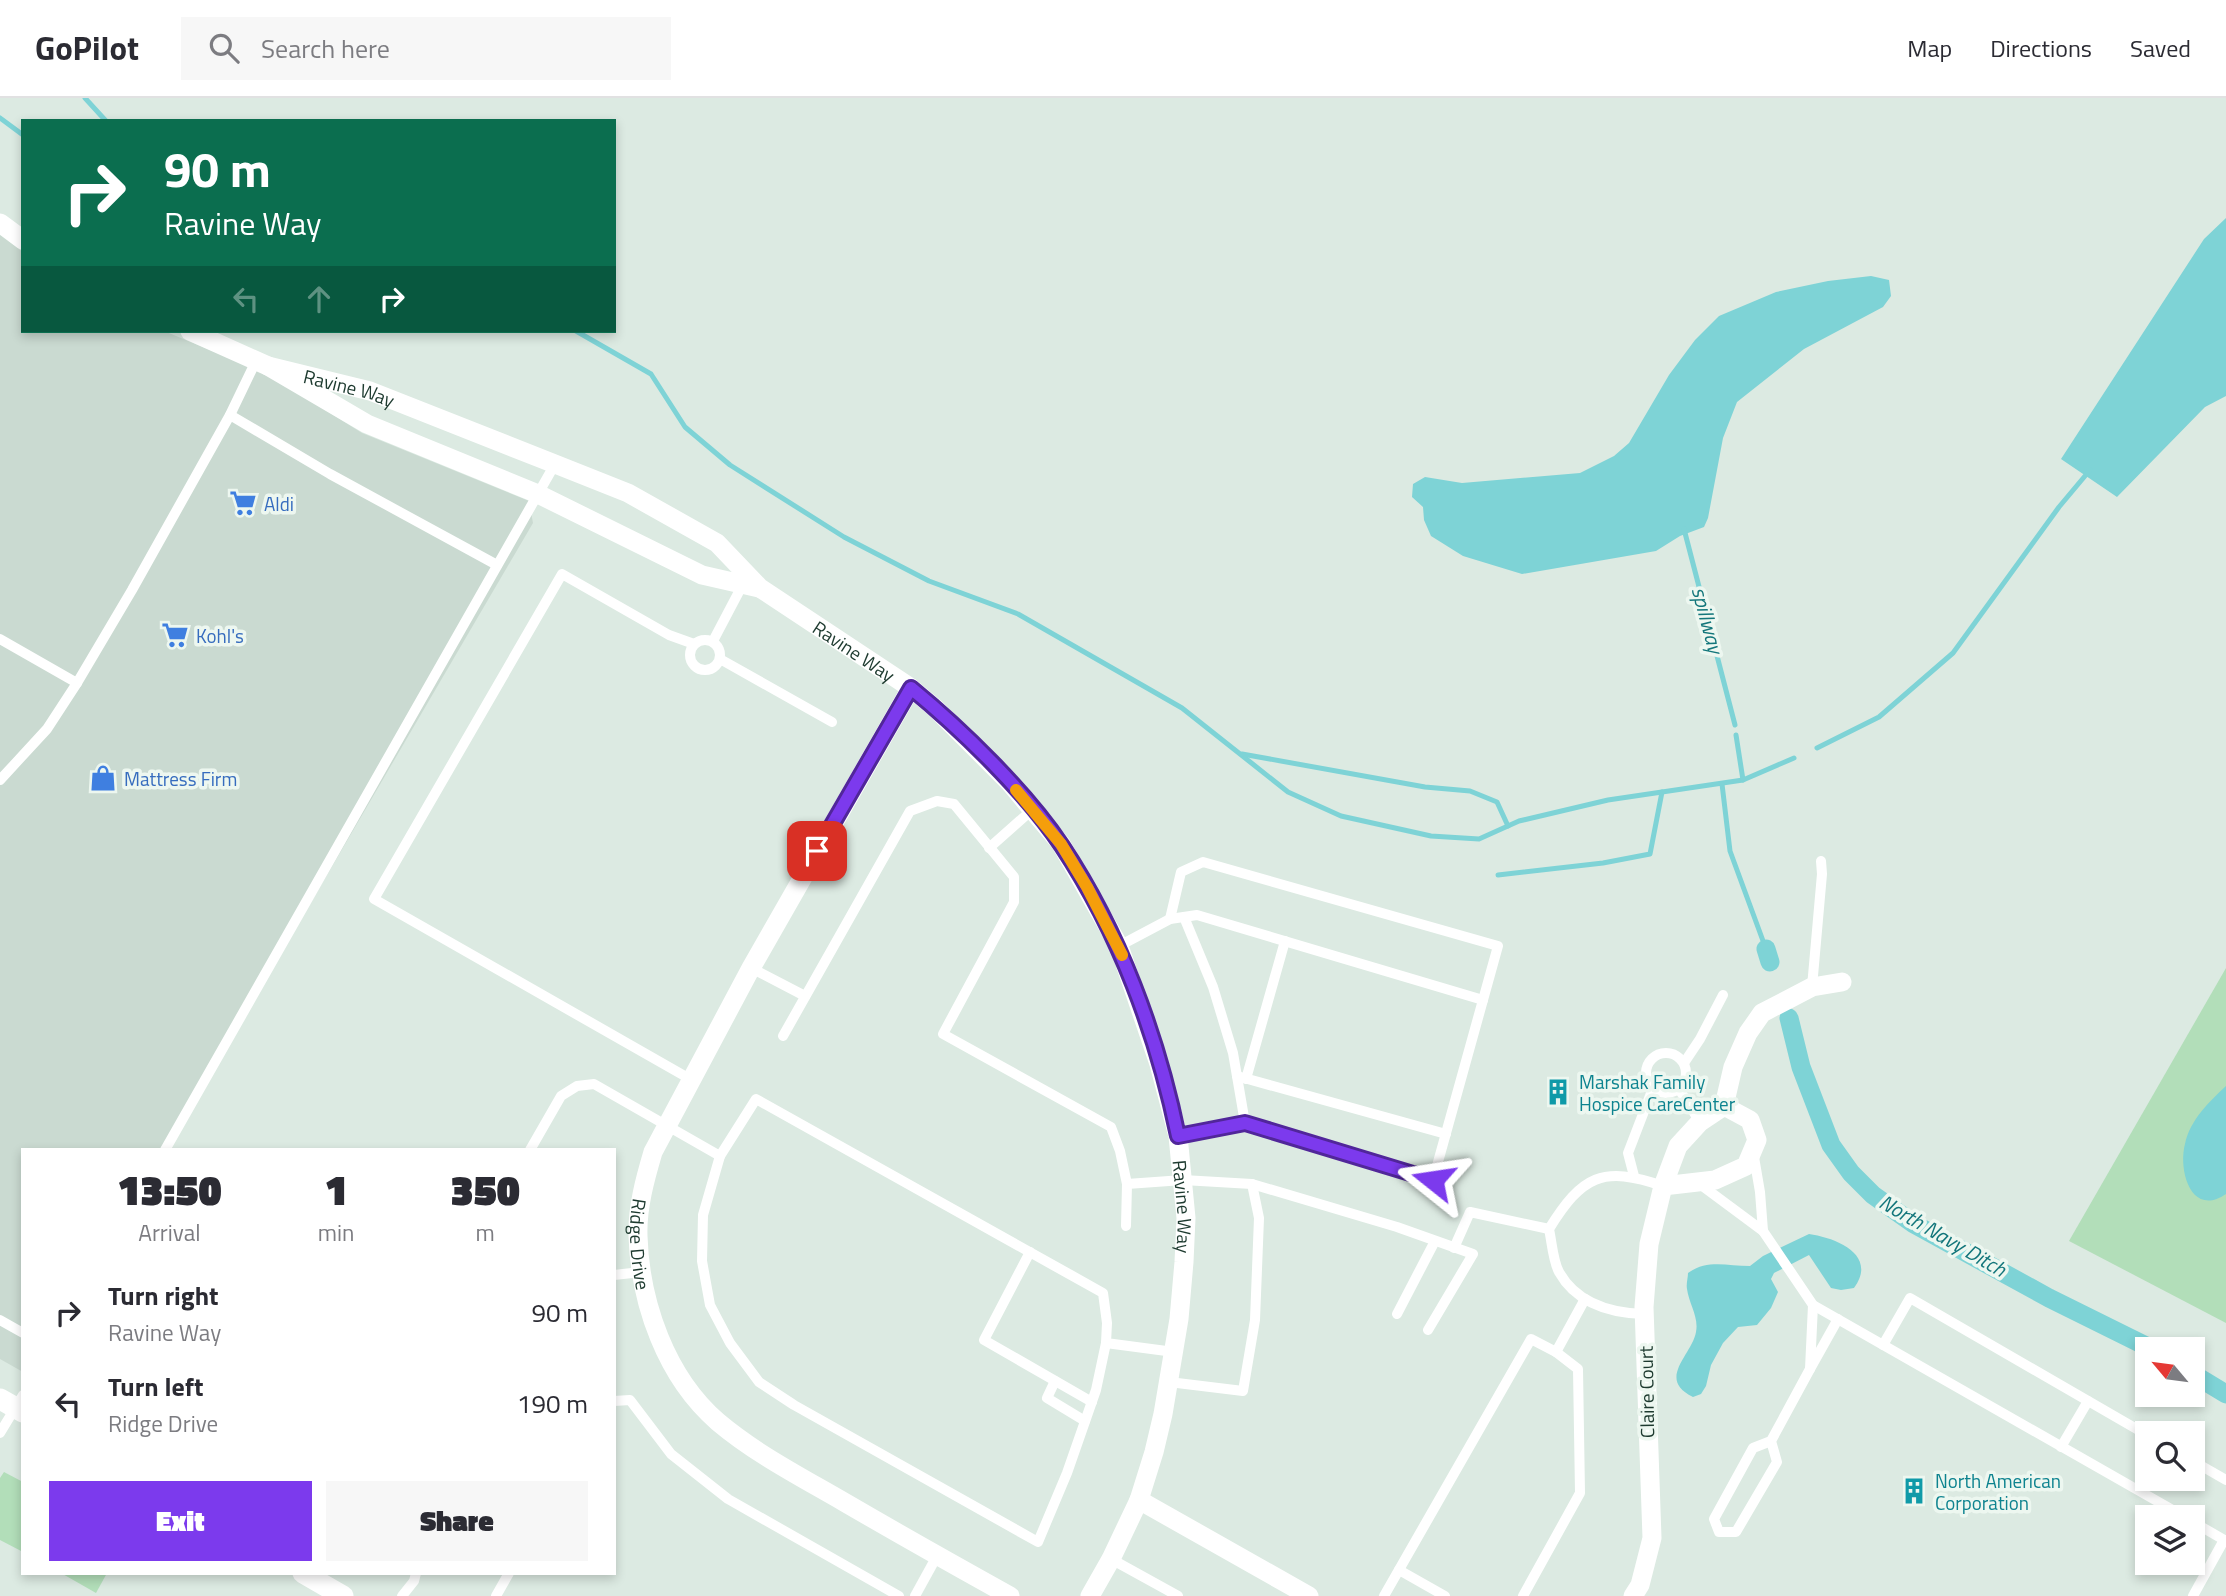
<!DOCTYPE html>
<style>
:root{--surface:#fff;--page:#f7f7f7;--text:#2b2b33;--muted:#7c7c81;--line:#e1e1e2;--accent:#7c3aed}
body{margin:0;font-family:"Titillium Web",sans-serif;background:var(--page);color:var(--text);height:100vh;display:flex;flex-direction:column;font-size:26px;white-space:nowrap}
*{box-sizing:border-box;margin:0}
p{font-size:23px;color:var(--muted)}
.icon{flex:none;width:38px;height:38px;fill:none;stroke:currentColor;stroke-width:2;stroke-linecap:round;stroke-linejoin:round}
.map{position:relative;flex:1;overflow:hidden}
.drawer{position:absolute;left:21px;top:1050px;width:595px;height:427px;display:flex;flex-direction:column;background:var(--surface);border-radius:0px;box-shadow:0 4px 10px #0003}
.drawer>*{flex:none}
.top-card{position:absolute;left:21px;top:21px;width:595px;height:214px;border-radius:0px;box-shadow:0 4px 10px #0003;background:#0b6e4f;color:#fff;overflow:hidden}
.needle{width:46px;rotate:299deg}
.fabs{position:absolute;left:2135px;top:1239px;display:grid;gap:14px}
.fabs a{display:grid;place-items:center;width:70px;height:70px;border-radius:0px;background:var(--surface);box-shadow:0 4px 10px #0003;font-size:35px}
.pin{position:absolute;display:grid;place-items:center;width:60px;height:60px;color:#fff;margin:-30px;border-radius:14px;box-shadow:0 4px 10px #0006}
.me{position:absolute;width:77px;margin:-38px;rotate:285deg;stroke-linejoin:round;filter:drop-shadow(0 0 5px #0008)}
.turn{display:flex;align-items:center;gap:24px;height:147px;padding:0 28px;font-size:32px}
.turn .icon{width:91px;height:91px;stroke-width:2.5}
.turn b{display:block;font-size:49px;line-height:60px}
.lanes{display:flex;align-items:center;height:66px;padding:0 28px;background:#0003;justify-content:center;gap:35px;direction:ltr}
.lanes .off{opacity:.35}
.eta{display:flex;justify-content:space-evenly;align-items:center;height:119px;text-align:center}
.eta b{font-size:42px;font-weight:800;line-height:49px}
.action{display:flex;gap:14px;margin-top:auto;padding:14px 28px}
.action a{flex:1;height:80px;border-radius:0px;background:var(--accent);color:#fff;font-size:28px;font-weight:800;line-height:80px;text-align:center}
.action a+a{background:var(--page);color:var(--text)}
ul{padding:0;list-style:none}
li{display:flex;align-items:center;gap:21px;height:91px;padding:0 28px}
li div{flex:1}
li b{display:block;font-size:26px}
li em{font-style:normal}
header{display:flex;align-items:center;gap:42px;box-sizing:border-box;height:98px;padding:0 35px;background:var(--surface);border-bottom:2px solid var(--line)}
header strong{font-size:33px}
nav{display:flex;gap:38px;margin-inline-start:auto;font-size:24px}
.search{width:490px;height:63px;background:var(--page);display:flex;align-items:center;gap:18px;box-sizing:border-box;padding:0 24px;border-radius:0px;color:var(--muted);font-size:26px}
.map>svg:first-child{display:block}
</style>
<header>
<strong>GoPilot</strong>
<div class="search"><svg class="icon" aria-label="search" viewBox="0 0 24 24"><circle cx="10" cy="10" r="6"/><path d="M15 15l6 6"/></svg>Search here</div>
<nav><a>Map</a><a>Directions</a><a>Saved</a></nav>
</header>
<div class="map">
<svg width="2226" height="1498" viewBox="0 0 2226 1498">
<rect width="100%" height="100%" fill="#dceae2"/>
<polygon fill="#cadad1" points="0,137 23,154 23,233 164,233 266,275 362,335 529,403 533,425 166,1052 23,1052 23,1274 0,1261"/>
<g fill="#b2deb9">
<polygon points="2226,870 2226,1225 2069,1143"/>
<polygon points="4,1374 23,1384 23,1454 0,1442 0,1380"/>
<polygon points="61,1475 107,1475 96,1495"/>
</g>
<g fill="#7ed3d6">
<polygon points="2226,120 2226,298 2205,309 2117,399 2061,361 2204,141"/>
<polygon points="1871,178 1889,182 1891,198 1883,209 1804,251 1737,304 1723,340 1708,420 1704,429 1680,438 1656,453 1522,476 1463,458 1431,438 1424,422 1423,409 1412,399 1413,386 1425,379 1462,385 1580,375 1614,358 1629,345 1669,277 1695,242 1719,218 1776,194 1828,183"/>
<path d="M2226 988V1096C2191 1120 2178 1072 2185 1046 2190 1022 2209 1004 2226 988Z"/>
<path d="M1809 1136C1837 1140 1878 1157 1854 1190L1841 1192 1831 1190 1809 1157 1774 1175 1771 1181 1778 1194 1771 1210 1757 1227 1738 1229 1723 1245 1711 1267 1706 1288 1701 1296 1693 1299C1656 1281 1692 1257 1696 1234 1699 1219 1689 1206 1687 1191 1686 1186 1688 1180 1688 1175 1707 1161 1727 1168 1750 1168L1763 1158Z"/>
</g>
<g fill="none" stroke-linecap="round" stroke-linejoin="round">
<g stroke="#7ed3d6" stroke-width="5">
<polyline points="85,0 106,23"/>
<polyline points="0,20 23,37"/>
<polyline points="576,233 651,276 685,329 730,367 844,439 929,483 1018,516 1182,610 1288,694 1341,718 1431,738 1479,741 1519,723 1608,702 1743,682 1794,660"/>
<polyline points="1684,431 1735,627"/>
<polyline points="1736,637 1743,682"/>
<polyline points="1817,650 1879,619 1953,555 2059,409 2090,372"/>
<polyline points="1242,656 1425,689 1470,693 1497,704 1508,728"/>
<polyline points="1722,686 1730,753 1766,851"/>
<polyline points="1498,777 1603,765 1650,756 1662,694"/>
</g>
<g stroke="#7ed3d6" stroke-width="19">
<polyline points="1766,851 1770,864"/>
<polyline points="1789,920 1801,969 1831,1047 1851,1075 1873,1097 1914,1126 2049,1200 2152,1251"/>
<polyline points="2193,1276 2226,1296"/>
</g>
<g stroke="#fff" stroke-width="10">
<polyline points="230,317 330,376 497,467"/>
<polyline points="0,541 77,585"/>
<circle cx="705" cy="557" r="15"/>
<polyline points="713,543 743,486"/>
<polyline points="720,561 832,624"/>
<polyline points="0,682 47,631 77,585 132,492 230,317 256,263"/>
<polyline points="989,750 1033,711"/>
<polyline points="1170,821 1181,774 1203,764 1498,848 1433,1082 1245,1025"/>
<polyline points="1119,848 1170,821 1197,817 1483,902"/>
<polyline points="751,870 805,898"/>
<polyline points="1812,889 1822,776 1821,763"/>
<polyline points="783,938 910,713 937,703 954,706 1014,779 1014,804 943,936 1111,1029 1120,1053 1127,1086"/>
<circle cx="1666" cy="975" r="20"/>
<polyline points="1684,965 1700,941 1723,897"/>
<polyline points="1237,978 1446,1036"/>
<polyline points="690,981 374,801 562,476 669,537 694,546"/>
<polyline points="1246,981 1285,843"/>
<polyline points="1679,991 1700,1024"/>
<polyline points="1178,1038 1245,1025 1233,955 1213,889 1184,819"/>
<polyline points="165,1052 555,366"/>
<polyline points="530,1052 561,998 577,988 594,986 720,1058 756,1001 1103,1195 1107,1225 1106,1245 1174,1254"/>
<polyline points="720,1058 703,1117 702,1163 710,1207 730,1245 759,1284 794,1307 1038,1444 1067,1375 1096,1292 1106,1245"/>
<polyline points="1634,1078 1628,1055 1653,990"/>
<polyline points="1697,1084 1763,1133 1760,1094 1754,1059"/>
<polyline points="1126,1128 1127,1086 1183,1082 1252,1086 1397,1129 1473,1156 1428,1232"/>
<polyline points="1763,1133 1813,1207 2185,1419"/>
<polyline points="1454,1150 1470,1114 1549,1131"/>
<polyline points="1030,1154 984,1242 1092,1304"/>
<polyline points="614,1177 641,1174"/>
<polyline points="1813,1207 1810,1271 1838,1221"/>
<polyline points="1397,1216 1435,1143"/>
<path d="M1644 1216C1610 1215 1577 1206 1559 1174 1553 1163 1552 1145 1549 1131 1582 1078 1602 1067 1663 1088"/>
<polyline points="0,1222 23,1235"/>
<polyline points="1883,1247 1910,1200 2147,1337"/>
<polyline points="1055,1283 1047,1300 1085,1323"/>
<polyline points="1169,1284 1243,1293 1255,1222 1259,1120 1252,1086"/>
<polyline points="614,1303 630,1302 671,1356 728,1401 899,1498"/>
<polyline points="0,1335 23,1297"/>
<polyline points="1771,1343 1777,1364 1736,1434 1719,1434 1714,1421 1753,1350 1771,1343 1810,1271"/>
<polyline points="2061,1349 2088,1303"/>
<polyline points="2193,1363 2226,1382"/>
<polyline points="2193,1424 2226,1443"/>
<polyline points="1111,1461 1178,1498"/>
<polyline points="1399,1472 1445,1498"/>
<polyline points="402,1498 414,1483 416,1475"/>
<polyline points="496,1498 509,1475"/>
<polyline points="915,1498 937,1458"/>
<polyline points="1384,1498 1531,1241 1556,1254 1585,1201"/>
<polyline points="1523,1498 1580,1395 1578,1271 1556,1254"/>
<polyline points="2193,1498 2224,1442"/>
</g>
<g stroke="#fff" stroke-width="19">
<polyline points="0,125 23,142"/>
<polyline points="190,233 268,268 367,326 538,396 702,477 759,490"/>
<path id="s1" d="M268 268 370 293 555 366 628 395 717 445 760 490 911 590 935 610 1009 684 1061 746 1119 848 1159 966 1178 1038 1186 1120 1184 1164 1179 1221 1163 1316 1154 1354 1139 1402 1111 1461 1090 1498"/>
<path id="s2" d="M911 590 751 870 653 1054C645 1081 637 1110 638 1138 640 1205 666 1279 718 1324 756 1356 801 1379 844 1404 899 1436 954 1467 1010 1498"/>
<polyline points="1724,1008 1733,969 1748,935 1762,915 1812,889 1842,884"/>
<polyline points="1139,1402 1309,1498"/>
<polyline points="1633,1498 1640,1487 1652,1440 1644,1209 1649,1146 1663,1088 1715,1082 1746,1068 1757,1042 1750,1022 1724,1008 1700,1024 1678,1048 1663,1088"/>
</g>
<g stroke="#fff" stroke-width="21">
<polyline points="0,1301 23,1314"/>
<polyline points="303,1475 343,1498"/>
</g>
</g>
<g fill="none" stroke-linecap="round" stroke-linejoin="round">
<g stroke="#51269a" stroke-width="18">
<path id="route" d="M817 753 911 590C961 631 1026 694 1062 748 1119 834 1157 936 1178 1038L1245 1025 1433 1082"/>
</g>
<use href="#route" stroke="#7c3aed" stroke-width="12"/>
<polyline stroke="#f59e0b" stroke-width="12" points="1016,692 1061,746 1087,789 1122,857"/>
</g>
<defs>
<g id="supermarket-bare" transform="scale(2.1)"><path d="M-6-5.5h2.5l.6 2H6L4.5 2H-2.5L-4.4-4H-6ZM-1.5 3.2a1.3 1.3 0 1 0 .1 0ZM3 3.2a1.3 1.3 0 1 0 .1 0Z" fill="#3f7fe0" stroke="#edf7f0" stroke-width="2.5" paint-order="stroke"/></g>
<g id="shop-bare" transform="scale(2.1)"><path d="M-5-2.5h2.3a2.7 3.5 0 0 1 5.4 0H5L5.5 6h-11ZM-1.5-2.5h3a1.5 2.3 0 0 0-3 0Z" fill="#3f7fe0" stroke="#edf7f0" stroke-width="2.5" paint-order="stroke"/></g>
<g id="building-bare" transform="scale(2.1)"><path d="M-4-6H4V6H1V3H-1V6H-4ZM-2.5-4.3h1.7v1.8h-1.7ZM.8-4.3h1.7v1.8H.8ZM-2.5-1h1.7V.8h-1.7ZM.8-1h1.7V.8H.8Z" fill="#0f9aa8" stroke="#edf7f0" stroke-width="2.5" paint-order="stroke"/></g>
</defs>
<g fill-rule="evenodd">
<use href="#supermarket-bare" x="243" y="405"/>
<use href="#supermarket-bare" x="175" y="537"/>
<use href="#shop-bare" x="103" y="680"/>
<use href="#building-bare" x="1558" y="994"/>
<use href="#building-bare" x="1914" y="1393"/>
</g>
<g text-anchor="middle" dominant-baseline="central" stroke-width="7" stroke-linejoin="round" paint-order="stroke">
<g font-size="19" fill="#1d3a2f" stroke="#edf7f0">
<text stroke="none"><textPath href="#s1" startOffset="84">Ravine Way</textPath></text>
<text stroke="none"><textPath href="#s1" startOffset="660">Ravine Way</textPath></text>
<text stroke="none"><textPath href="#s1" startOffset="1332">Ravine Way</textPath></text>
<text stroke="none"><textPath href="#s2" startOffset="625">Ridge Drive</textPath></text>
<text transform="translate(1646 1294) rotate(-91)">Claire Court</text>
</g>
<g font-size="19" fill="#366cbe" stroke="#edf7f0" text-anchor="start">
<text x="264" y="405">Aldi</text>
<text x="196" y="537">Kohl's</text>
<text x="124" y="680">Mattress Firm</text>
</g>
<g font-size="19" fill="#0d838f" stroke="#edf7f0" text-anchor="start">
<text x="1579" y="983">Marshak Family<tspan x="1579" dy="22">Hospice CareCenter</tspan></text>
<text x="1935" y="1382">North American<tspan x="1935" dy="22">Corporation</tspan></text>
</g>
<g font-size="21" font-style="italic" fill="#13767b" stroke="#edf7f0">
<text transform="translate(1708 522) rotate(75)">spillway</text>
<text transform="translate(1943 1137) rotate(30)">North Navy Ditch</text>
</g>
</g>
</svg>
<div class="fabs">
<a><svg class="needle" viewBox="-14 -14 28 28"><path d="M0-13l5 13h-10z" fill="#e53935"/><path d="M0 13l5-13h-10z" fill="#7c7c81"/></svg></a>
<a><svg class="icon" aria-label="search" viewBox="0 0 24 24"><circle cx="10" cy="10" r="6"/><path d="M15 15l6 6"/></svg></a>
<a><svg class="icon" aria-label="layers" viewBox="0 0 24 24"><path d="M12 4l9 5-9 5-9-5zM3 14l9 5 9-5"/></svg></a>
</div>
<div class="pin" style="left:817px;top:753px;background:#d93025"><svg class="icon" aria-label="arrive" viewBox="0 0 24 24"><path d="M6 21V4h12l-3 4 3 4H6"/></svg></div>
<svg class="me" style="left:1433px;top:1082px" viewBox="-20 -20 40 40"><path d="M0-17L14 15 0 8-14 15z" fill="#7c3aed" stroke="#fff" stroke-width="4"/></svg>
<div class="top-card">
<div class="turn"><svg class="icon" aria-label="right" viewBox="0 0 24 24"><path d="M7 20v-9h11M14 6l5 5-5 5"/></svg><div><b>90 m</b>Ravine Way</div></div>
<div class="lanes"><svg class="icon off" aria-label="left" viewBox="0 0 24 24"><path d="M17 20v-9H6M10 6l-5 5 5 5"/></svg><svg class="icon off" aria-label="ahead" viewBox="0 0 24 24"><path d="M12 20V5M6 11l6-6 6 6"/></svg><svg class="icon" aria-label="right" viewBox="0 0 24 24"><path d="M7 20v-9h11M14 6l5 5-5 5"/></svg></div>
</div>
<section class="drawer">
<div class="eta">
<div><b>13:50</b><p>Arrival</p></div>
<div><b>1</b><p>min</p></div>
<div><b>350</b><p>m</p></div>
</div>
<ul>
<li><svg class="icon" aria-label="right" viewBox="0 0 24 24"><path d="M7 20v-9h11M14 6l5 5-5 5"/></svg><div><b>Turn right</b><p>Ravine Way</p></div><em>90 m</em></li>
<li><svg class="icon" aria-label="left" viewBox="0 0 24 24"><path d="M17 20v-9H6M10 6l-5 5 5 5"/></svg><div><b>Turn left</b><p>Ridge Drive</p></div><em>190 m</em></li>
</ul>
<div class="action"><a>Exit</a><a>Share</a></div>
</section>
</div>
